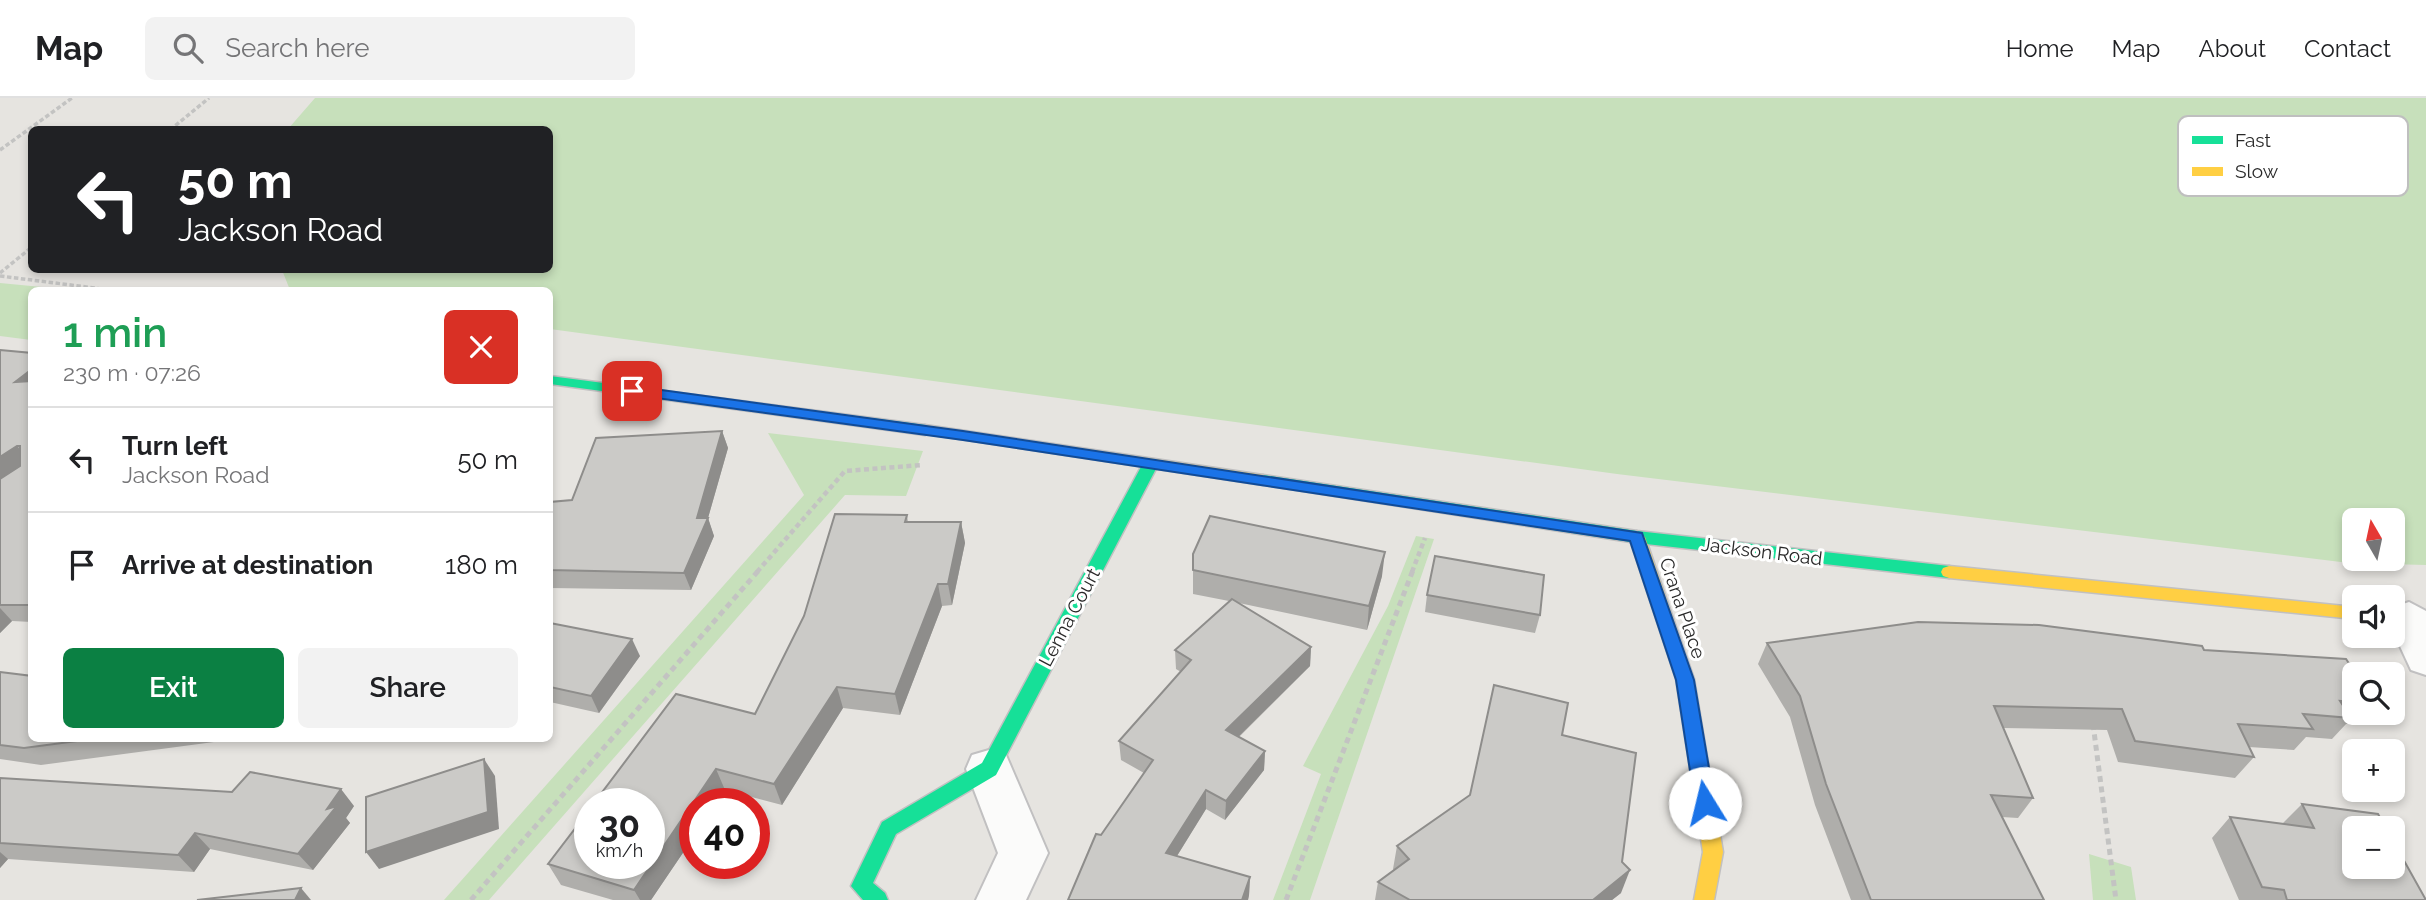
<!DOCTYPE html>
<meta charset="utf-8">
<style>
:root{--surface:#fff;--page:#f2f2f2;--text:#202124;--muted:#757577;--line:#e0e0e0;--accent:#0b8043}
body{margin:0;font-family:Raleway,sans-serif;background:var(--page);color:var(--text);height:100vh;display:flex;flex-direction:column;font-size:26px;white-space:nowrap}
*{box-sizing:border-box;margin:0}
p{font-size:23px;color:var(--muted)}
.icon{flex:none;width:38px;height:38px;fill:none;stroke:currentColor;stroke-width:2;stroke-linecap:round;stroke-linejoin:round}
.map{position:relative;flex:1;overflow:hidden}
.sheet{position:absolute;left:28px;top:189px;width:525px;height:455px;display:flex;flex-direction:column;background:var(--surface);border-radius:10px;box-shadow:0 4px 10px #0003}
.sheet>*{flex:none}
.guide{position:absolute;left:28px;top:28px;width:525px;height:147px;border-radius:10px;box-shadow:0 4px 10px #0003;background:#202124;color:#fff;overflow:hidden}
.needle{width:46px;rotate:351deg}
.buttons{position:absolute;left:2342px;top:410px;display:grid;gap:14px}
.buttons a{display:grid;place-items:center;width:63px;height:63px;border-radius:10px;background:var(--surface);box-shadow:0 4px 10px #0003;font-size:35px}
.speed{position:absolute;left:574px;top:690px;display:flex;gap:14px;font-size:35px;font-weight:700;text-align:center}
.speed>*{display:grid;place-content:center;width:91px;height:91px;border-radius:50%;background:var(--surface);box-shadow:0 4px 10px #0003;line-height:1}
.speed small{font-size:18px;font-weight:400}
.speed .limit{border:10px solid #d22;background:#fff;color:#111}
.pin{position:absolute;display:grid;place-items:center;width:60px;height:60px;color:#fff;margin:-30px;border-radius:14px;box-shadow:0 4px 10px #0006}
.me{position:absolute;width:77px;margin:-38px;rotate:351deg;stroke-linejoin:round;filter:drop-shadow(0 0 5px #0008)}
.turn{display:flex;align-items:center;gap:24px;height:147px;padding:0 35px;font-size:32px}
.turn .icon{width:91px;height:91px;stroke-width:2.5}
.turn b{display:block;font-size:49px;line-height:60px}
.round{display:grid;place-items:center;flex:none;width:74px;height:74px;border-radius:10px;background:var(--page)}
.headline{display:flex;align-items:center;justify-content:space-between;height:119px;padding:0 35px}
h1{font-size:42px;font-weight:600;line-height:52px;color:#1e9e55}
.cta{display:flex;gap:14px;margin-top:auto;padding:14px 35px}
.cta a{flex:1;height:80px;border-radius:10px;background:var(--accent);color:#fff;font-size:28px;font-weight:600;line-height:80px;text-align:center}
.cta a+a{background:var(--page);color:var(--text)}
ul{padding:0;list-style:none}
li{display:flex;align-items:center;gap:21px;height:105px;padding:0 35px;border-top:2px solid var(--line)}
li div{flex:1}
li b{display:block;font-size:26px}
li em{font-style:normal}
header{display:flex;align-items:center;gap:42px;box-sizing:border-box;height:98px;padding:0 35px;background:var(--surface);border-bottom:2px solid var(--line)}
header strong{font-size:33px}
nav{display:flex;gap:38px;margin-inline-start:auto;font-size:24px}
.search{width:490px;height:63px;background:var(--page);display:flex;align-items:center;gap:18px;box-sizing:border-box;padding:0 24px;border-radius:10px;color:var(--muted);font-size:26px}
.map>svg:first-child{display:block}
</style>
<header>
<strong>Map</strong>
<div class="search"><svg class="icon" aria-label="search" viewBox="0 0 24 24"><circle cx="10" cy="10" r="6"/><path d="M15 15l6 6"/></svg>Search here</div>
<nav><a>Home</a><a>Map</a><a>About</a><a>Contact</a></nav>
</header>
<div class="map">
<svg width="2426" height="802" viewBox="0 0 2426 802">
<rect width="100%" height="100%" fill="#e6e4e0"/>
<g fill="#c7e0bb" fill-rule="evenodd">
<path d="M315 0H2426V467L2349 465 1617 376 550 231V192H290L282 172H550V32L288 31ZM2354 422H2392V460H2354Z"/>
<polygon points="0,185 73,192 32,192 31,242 0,238"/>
<polygon points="768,335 923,353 906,398 845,397 489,802 444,802 804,397"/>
<polygon points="1416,438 1434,441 1310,802 1273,802 1321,676 1303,668 1388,508"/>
<polygon points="2089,756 2131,769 2136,802 2093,802"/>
</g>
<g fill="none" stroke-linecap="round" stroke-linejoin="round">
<g stroke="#c1c0c1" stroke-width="4">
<g id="street">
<polygon points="2409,504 2426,513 2426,577 2411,572 2392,531 2394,509"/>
<polygon points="989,652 1006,657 1048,755 1026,802 976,802 998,755 966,671 972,657"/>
</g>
</g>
<g stroke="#c1c0c1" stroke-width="3">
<g id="fast">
<polygon points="550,278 925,327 932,332 925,337 550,286"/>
<polygon points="1150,362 1158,367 996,677 896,736 873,785 885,795 888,802 863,802 851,788 882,724 982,665 1142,367"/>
<polygon points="1263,377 1637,433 1949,468 1955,470 1957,474 1955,478 1949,480 1637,445 1258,386 1255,382 1258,378"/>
</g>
</g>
<g stroke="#c1c0c1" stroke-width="3">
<g id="slow">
<polygon points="925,327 1263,377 1271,382 1263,387 920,335 918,332 920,329"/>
<polygon points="1637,433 1645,439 1694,581 1723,754 1714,802 1694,802 1703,754 1676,581 1629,439"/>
<polygon points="1949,468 2354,509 2354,521 1949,480 1943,478 1941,474 1943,470"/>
</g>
</g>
<g stroke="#c3c3c2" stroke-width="3.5" stroke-dasharray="4.5 2.5" stroke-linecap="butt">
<polyline points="170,32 209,0"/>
<polyline points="0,52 72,0"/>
<polyline points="0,175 32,149"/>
<polyline points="0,178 110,192"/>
</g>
<g stroke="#c3c3c2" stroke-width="4.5" stroke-dasharray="5 3.5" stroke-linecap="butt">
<polyline points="757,474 845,373 922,367"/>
<polyline points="1412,474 1425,440"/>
</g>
<g stroke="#c3c3c2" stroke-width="5" stroke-dasharray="6 4.5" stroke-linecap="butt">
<polyline points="2093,626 2116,802"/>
<polyline points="471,802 759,472"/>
<polyline points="1286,802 1413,472"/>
</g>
<use href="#street" fill="#fbfbfa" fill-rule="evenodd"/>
<use href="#fast" fill="#16e098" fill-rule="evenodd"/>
<use href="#slow" fill="#ffcf43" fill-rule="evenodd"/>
</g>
<g fill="#afaeab">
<polygon points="0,252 32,255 32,524 12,523 0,535"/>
<polygon points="722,333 728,350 708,420 714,438 691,492 550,490 550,404 572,402"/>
<polygon points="907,417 908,424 961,424 965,445 952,507 942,508 900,617 843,610 782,707 725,692 695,705 695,737 651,802 613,802 561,787 548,766 755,616"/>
<polygon points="1193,456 1382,478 1367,532 1239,505 1311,549 1310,568 1239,639 1265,653 1264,672 1225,722 1206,711 1177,758 1250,779 1249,797 1248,802 1068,802 1101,737 1144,675 1121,662 1119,643 1181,574 1176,571 1175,552 1229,503 1193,496"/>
<polygon points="1427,497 1540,517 1535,535 1425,514"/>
<polygon points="550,525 640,558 599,615 550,604"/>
<polygon points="1767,545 2204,552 2354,576 2354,614 2367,614 2356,626 2346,626 2332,641 2306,639 2294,652 2249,649 2254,659 2235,680 2118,664 2107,632 2003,630 2033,700 2018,720 2002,719 2044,802 1851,802 1815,707 1790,619 1758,566"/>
<polygon points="0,574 32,640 244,640 41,667 0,661"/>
<polygon points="1562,637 1622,764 1621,795 1612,802 1375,802 1378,784 1394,772 1393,771 1397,748"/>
<polygon points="0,680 354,708 346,720 350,725 313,772 210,751 194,774 8,761 0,770"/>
<polygon points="2302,706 2426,802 2239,802 2212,740 2230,719 2282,726"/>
</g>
<g fill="#8e8d8b">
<polygon points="32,271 32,298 15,284"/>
<polygon points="722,333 728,350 708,420 714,438 691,492 684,475 697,420"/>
<polygon points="17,348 31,365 0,385 0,359"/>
<polygon points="961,424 965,445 952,507 948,486"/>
<polygon points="1385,454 1382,478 1367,532 1369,508"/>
<polygon points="938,486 942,508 900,617 895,596"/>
<polygon points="0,510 12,523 0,535"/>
<polygon points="632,541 640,558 599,615 591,598"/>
<polygon points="1311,549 1310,568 1226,651 1226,632"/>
<polygon points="837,589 843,610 782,707 774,686"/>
<polygon points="1265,653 1264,672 1225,722 1226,703"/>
<polygon points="484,661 495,678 499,731 379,771 366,754"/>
<polygon points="716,671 725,692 716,705 695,705 695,737 651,802 640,802 634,792"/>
<polygon points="341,691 354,708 346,720 350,725 313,772 298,756 327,711"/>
<polygon points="1206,692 1206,711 1167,774 1166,755"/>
<polygon points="195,735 210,751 194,774 178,757"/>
<polygon points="0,754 8,761 0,770"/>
<polygon points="1630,772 1621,795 1612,802 1593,802"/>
<polygon points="1250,779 1249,797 1248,802 1242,802"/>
<polygon points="301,790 311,802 295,802"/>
</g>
<g fill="#cbcac7" stroke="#8e8d8b" stroke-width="2">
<polygon points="0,252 32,255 32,271 15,284 32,283 32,507 0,507 0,381 20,368 20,348 17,348 0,359"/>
<polygon points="722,333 697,420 708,420 684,475 550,472 550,404 572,402 596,340"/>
<polygon points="835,416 907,417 905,424 961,424 948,486 938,486 895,596 837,589 774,686 716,671 634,792 548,766 590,711 590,765 649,765 649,705 594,705 676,596 755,616 804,518"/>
<polygon points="1210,418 1385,454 1369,508 1193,472 1193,456"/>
<polygon points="1435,458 1544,477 1540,517 1427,497"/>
<polygon points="1232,501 1311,549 1226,632 1265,653 1226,703 1206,692 1166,755 1250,779 1242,802 1068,802 1096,736 1101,737 1153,662 1119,643 1191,562 1175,552"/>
<polygon points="1918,524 2039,527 2202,548 2204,552 2346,561 2356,576 2354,576 2354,604 2340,603 2351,620 2303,616 2313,631 2238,626 2254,659 2135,643 2122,611 1994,608 2033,700 1991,697 2044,802 1871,802 1826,686 1800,598 1767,545"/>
<polygon points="550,525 632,541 591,598 550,589"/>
<polygon points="0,574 32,578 32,640 100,640 24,650 0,647"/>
<polygon points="1494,587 1568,605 1562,637 1636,655 1622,764 1630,772 1593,802 1410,802 1378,784 1409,761 1397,748 1470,697"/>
<polygon points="484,661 488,714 366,754 366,699"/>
<polygon points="250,674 341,691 327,711 337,708 298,756 195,735 178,757 0,745 0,680 232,694"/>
<polygon points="2302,706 2378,716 2386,730 2354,730 2354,768 2392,768 2392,741 2426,802 2287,802 2284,792 2262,789 2230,719 2314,730"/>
<polygon points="301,790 295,802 197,802"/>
</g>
<polygon fill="#1a73e8" stroke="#114b97" stroke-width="2" points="632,288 963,333 1642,435 1694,582 1715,705 1712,711 1705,713 1698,711 1695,705 1676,582 1630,443 963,342 627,296 627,290"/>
<g text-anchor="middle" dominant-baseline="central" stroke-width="6" stroke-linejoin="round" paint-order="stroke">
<g font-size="19" fill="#292929" stroke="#fff">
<text transform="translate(1762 453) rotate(7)">Jackson Road</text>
<text transform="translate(1683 510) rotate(71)">Crana Place</text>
<text transform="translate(1069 519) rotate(-62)">Lenna Court</text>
</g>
</g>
<rect x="2178" y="18" width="230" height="80" rx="10" fill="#fff" stroke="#bfbfbf" stroke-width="2"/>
<rect x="2192" y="38" width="31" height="8" fill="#16e098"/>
<rect x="2192" y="69" width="31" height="9" fill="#ffcf43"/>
<g font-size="19" fill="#292929">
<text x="2235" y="49">Fast</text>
<text x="2235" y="80">Slow</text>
</g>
</svg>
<div class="buttons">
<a><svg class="needle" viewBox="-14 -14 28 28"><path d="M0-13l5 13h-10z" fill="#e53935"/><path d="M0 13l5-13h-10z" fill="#757577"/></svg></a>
<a><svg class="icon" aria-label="sound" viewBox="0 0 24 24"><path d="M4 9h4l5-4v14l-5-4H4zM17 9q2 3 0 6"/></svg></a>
<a><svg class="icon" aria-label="search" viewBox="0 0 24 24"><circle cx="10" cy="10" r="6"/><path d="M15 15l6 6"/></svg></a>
<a>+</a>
<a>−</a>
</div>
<div class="speed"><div>30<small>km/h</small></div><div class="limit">40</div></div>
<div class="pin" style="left:632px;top:293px;background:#d93025"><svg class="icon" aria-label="arrive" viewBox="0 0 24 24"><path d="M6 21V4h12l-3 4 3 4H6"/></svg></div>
<svg class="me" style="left:1705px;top:705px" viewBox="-20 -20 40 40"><circle r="19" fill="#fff"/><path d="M0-13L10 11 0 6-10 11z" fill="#1a73e8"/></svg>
<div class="guide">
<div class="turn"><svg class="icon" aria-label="left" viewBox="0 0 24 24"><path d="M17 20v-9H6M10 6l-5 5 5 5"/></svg><div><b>50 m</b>Jackson Road</div></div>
</div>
<section class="sheet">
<div class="headline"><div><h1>1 min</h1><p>230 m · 07:26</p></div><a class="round" style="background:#d93025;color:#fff"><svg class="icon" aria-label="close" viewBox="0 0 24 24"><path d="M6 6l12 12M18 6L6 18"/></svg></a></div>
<ul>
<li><svg class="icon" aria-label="left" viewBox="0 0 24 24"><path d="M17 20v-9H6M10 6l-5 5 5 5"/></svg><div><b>Turn left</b><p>Jackson Road</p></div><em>50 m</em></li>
<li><svg class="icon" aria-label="arrive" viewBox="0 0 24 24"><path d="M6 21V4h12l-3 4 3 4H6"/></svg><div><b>Arrive at destination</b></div><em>180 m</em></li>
</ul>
<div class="cta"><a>Exit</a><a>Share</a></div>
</section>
</div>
